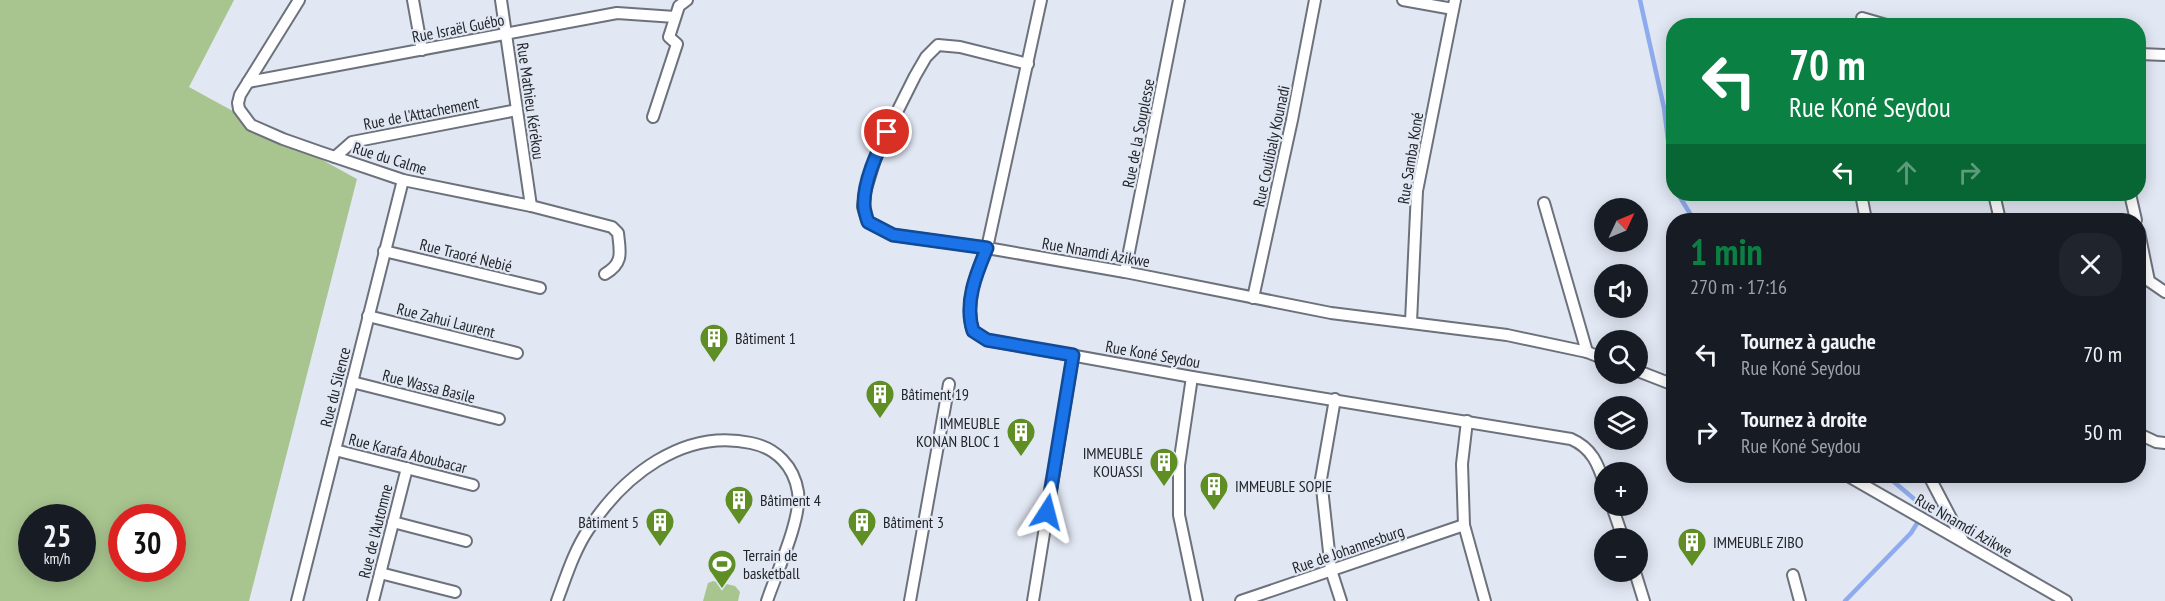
<!DOCTYPE html>
<html lang="fr">
<meta charset="utf-8">
<style>
:root{--surface:#171b24;--page:#20242c;--text:#f1f3f6;--muted:#9ea1a6;--accent:#0b8043}
body{margin:0;font-family:"PT Sans Narrow",sans-serif;background:var(--page);color:var(--text);height:100vh;display:flex;flex-direction:column;font-size:22px;white-space:nowrap}
*{box-sizing:border-box;margin:0}
p{font-size:20px;color:var(--muted)}
.icon{flex:none;width:33px;height:33px;fill:none;stroke:currentColor;stroke-width:2;stroke-linecap:round;stroke-linejoin:round}
.map{position:relative;flex:1;overflow:hidden}
.drawer{position:absolute;left:1666px;top:213px;width:480px;height:270px;display:flex;flex-direction:column;background:var(--surface);border-radius:24px;box-shadow:0 3px 15px #0003}
.drawer>*{flex:none}
.top-card{position:absolute;left:1666px;top:18px;width:480px;height:183px;border-radius:24px;box-shadow:0 3px 15px #0003;background:#0b8043;color:#fff;overflow:hidden}
.needle{width:39px;rotate:46deg}
.controls{position:absolute;left:1594px;top:198px;display:grid;gap:12px}
.controls a{display:grid;place-items:center;width:54px;height:54px;border-radius:50%;background:var(--surface);box-shadow:0 3px 15px #0003;font-size:30px}
.speed{position:absolute;left:18px;top:504px;display:flex;gap:12px;font-size:30px;font-weight:700;text-align:center}
.speed>*{display:grid;place-content:center;width:78px;height:78px;border-radius:50%;background:var(--surface);box-shadow:0 3px 15px #0003;line-height:1}
.speed small{font-size:15px;font-weight:400}
.speed .limit{border:9px solid #d22;background:#fff;color:#111}
.pin{position:absolute;display:grid;place-items:center;width:51px;height:51px;color:#fff;margin:-26px;border:3px solid #fff;border-radius:50%;box-shadow:0 2px 6px #0007}
.me{position:absolute;width:66px;margin:-33px;rotate:9deg;stroke-linejoin:round;filter:drop-shadow(0 0 4px #0008)}
.turn{display:flex;align-items:center;gap:21px;height:126px;padding:0 24px;font-size:27px}
.turn .icon{width:78px;height:78px;stroke-width:2.5}
.turn b{display:block;font-size:42px;line-height:51px}
.lanes{display:flex;align-items:center;height:57px;padding:0 24px;background:#0003;justify-content:center;gap:30px;direction:ltr}
.lanes .off{opacity:.35}
.round{display:grid;place-items:center;flex:none;width:63px;height:63px;border-radius:24px;background:var(--page)}
.head{display:flex;align-items:center;justify-content:space-between;height:102px;padding:0 24px}
h1{font-size:36px;font-weight:600;line-height:45px;color:var(--accent)}
ul{padding:0;list-style:none}
li{display:flex;align-items:center;gap:18px;height:78px;padding:0 24px}
li div{flex:1}
li b{display:block;font-size:22px}
li em{font-style:normal}
.map>svg:first-child{display:block}
</style>
<div class="map">
<svg width="2165" height="601" viewBox="0 0 2165 601">
<rect width="100%" height="100%" fill="#e1e7f3"/>
<g fill="#a8c58f" fill-rule="evenodd">
<path d="M0 0H234L189 87 357 179 249 601H0ZM32 518H82V568H32ZM122 518H172V568H122Z"/>
<polygon points="713,581 735,586 740,592 738,601 703,601 708,583"/>
</g>
<g fill="none" stroke-linecap="round" stroke-linejoin="round">
<g stroke="#8fabef" stroke-width="4.5">
<polyline points="1640,0 1664,108 1674,187"/>
<polyline points="1678,194 1694,220"/>
<polyline points="1845,601 1911,533 1926,509 1887,476"/>
</g>
<g stroke="#6c717c" stroke-width="14">
<g id="street">
<path d="M299 0 240 95 238 103 239 109 251 125 283 139 320 152 403 180 531 206 612 227 618 233C620 252 624 263 605 274"/>
<polyline points="413,0 422,50"/>
<polyline points="501,0 531,206"/>
<path d="M1041 0 987 248C976 274 964 303 973 331L987 340 1192 377 1571 439C1592 448 1598 464 1605 485"/>
<polyline points="1403,0 1453,9"/>
<polyline points="1862,18 1890,26"/>
<polyline points="2139,54 2165,55"/>
<polyline points="1028,64 960,47 938,45 926,57 915,76 878,150 865,192 863,207 868,222 893,235 987,248 1125,272 1331,313 1507,335 1587,352 1605,359"/>
<polyline points="248,82 617,13 675,17"/>
<polyline points="653,117 677,44 669,37 679,6 687,0"/>
<polyline points="335,157 352,142 517,110"/>
<polyline points="1861,194 1866,220"/>
<polyline points="1994,194 2000,220"/>
<polyline points="2130,194 2136,220"/>
<polyline points="1544,203 1587,352"/>
<polyline points="2139,232 2149,281 2165,292"/>
<polyline points="384,251 540,288"/>
<polyline points="1125,272 1179,0"/>
<polyline points="1253,298 1292,120 1315,0"/>
<polyline points="368,316 517,353"/>
<polyline points="1411,322 1417,191 1455,0"/>
<polyline points="1638,371 1674,385"/>
<polyline points="1192,377 1179,465 1179,515 1197,601"/>
<polyline points="352,382 499,419"/>
<polyline points="1335,399 1321,479 1331,570 1341,601"/>
<polyline points="1467,421 1462,464 1464,525 1485,601"/>
<polyline points="2139,434 2156,442 2165,443"/>
<polyline points="335,450 473,485"/>
<polyline points="1848,476 2066,601"/>
<polyline points="1929,476 1963,541"/>
<polyline points="1612,506 1623,538"/>
<polyline points="393,522 466,541"/>
<polyline points="1635,572 1644,601"/>
<polyline points="380,573 455,592"/>
<polyline points="1793,575 1800,601"/>
<polyline points="297,601 403,180"/>
<polyline points="373,601 407,468"/>
<path d="M557 601C566 577 574 551 588 530 623 476 683 428 751 443 776 448 794 466 798 492 802 518 776 574 767 601"/>
<polyline points="910,601 949,384"/>
<polyline points="1033,601 1073,355"/>
<polyline points="1241,601 1464,525"/>
</g>
</g>
<use href="#street" stroke="#fff" stroke-width="10"/>
</g>
<g fill="none" stroke-linecap="round" stroke-linejoin="round">
<g stroke="#114b97" stroke-width="15">
<path id="route" d="M887 132C877 153 864 180 864 204 864 210 866 216 868 222L893 235 987 248C976 274 964 303 973 331L987 340 1073 355 1047 512"/>
</g>
<use href="#route" stroke="#1a73e8" stroke-width="10"/>
</g>
<defs>
<g id="building-pin" transform="scale(1.5)"><path d="M0 17L-7.5 6A9.5 9.5 0 1 1 7.5 6Z" fill="#5e8e24" stroke="#e1e7f3"/><path d="M-4-6H4V6H1V3H-1V6H-4ZM-2.5-4.3h1.7v1.8h-1.7ZM.8-4.3h1.7v1.8H.8ZM-2.5-1h1.7V.8h-1.7ZM.8-1h1.7V.8H.8Z" fill="#fff"/></g>
<g id="stadium-pin" transform="scale(1.5)"><path d="M0 17L-7.5 6A9.5 9.5 0 1 1 7.5 6Z" fill="#5e8e24" stroke="#e1e7f3"/><path d="M0-5a6.5 5 0 1 0 0 10a6.5 5 0 1 0 0-10ZM-3.5-1.8h7v3.6h-7Z" fill="#fff"/></g>
</defs>
<g fill-rule="evenodd">
<use href="#building-pin" x="714" y="338"/>
<use href="#building-pin" x="880" y="394"/>
<use href="#building-pin" x="1021" y="432"/>
<use href="#building-pin" x="1164" y="462"/>
<use href="#building-pin" x="1214" y="486"/>
<use href="#building-pin" x="739" y="500"/>
<use href="#building-pin" x="660" y="522"/>
<use href="#building-pin" x="862" y="522"/>
<use href="#building-pin" x="1692" y="542"/>
<use href="#stadium-pin" x="722" y="564"/>
</g>
<g text-anchor="middle" dominant-baseline="central" stroke-width="4.5" stroke-linejoin="round" paint-order="stroke">
<g font-size="16" fill="#232529" stroke="#e1e7f3">
<text transform="translate(458 28) rotate(-11)">Rue Israël Guébo</text>
<text transform="translate(531 101) rotate(82)">Rue Mathieu Kérékou</text>
<text transform="translate(421 113) rotate(-11)">Rue de l'Attachement</text>
<text transform="translate(1138 133) rotate(-79)">Rue de la Souplesse</text>
<text transform="translate(1271 146) rotate(-78)">Rue Coulibaly Kounadi</text>
<text transform="translate(390 158) rotate(17)">Rue du Calme</text>
<text transform="translate(1410 158) rotate(-81)">Rue Samba Koné</text>
<text transform="translate(1096 252) rotate(10)">Rue Nnamdi Azikwe</text>
<text transform="translate(466 255) rotate(14)">Rue Traoré Nebié</text>
<text transform="translate(446 320) rotate(14)">Rue Zahui Laurent</text>
<text transform="translate(1153 354) rotate(10)">Rue Koné Seydou</text>
<text transform="translate(429 386) rotate(14)">Rue Wassa Basile</text>
<text transform="translate(335 387) rotate(-76)">Rue du Silence</text>
<text transform="translate(408 453) rotate(14)">Rue Karafa Aboubacar</text>
<text transform="translate(1964 525) rotate(30)">Rue Nnamdi Azikwe</text>
<text transform="translate(375 531) rotate(-76)">Rue de l'Automne</text>
<text transform="translate(1348 549) rotate(-19)">Rue de Johannesburg</text>
</g>
<g font-size="16" fill="#232529" stroke="#e1e7f3" text-anchor="start">
<text x="735" y="338">Bâtiment 1</text>
<text x="901" y="394">Bâtiment 19</text>
<text x="1000" y="423" text-anchor="end">IMMEUBLE<tspan x="1000" dy="18">KONAN BLOC 1</tspan></text>
<text x="1143" y="453" text-anchor="end">IMMEUBLE<tspan x="1143" dy="18">KOUASSI</tspan></text>
<text x="1235" y="486">IMMEUBLE SOPIE</text>
<text x="760" y="500">Bâtiment 4</text>
<text x="639" y="522" text-anchor="end">Bâtiment 5</text>
<text x="883" y="522">Bâtiment 3</text>
<text x="1713" y="542">IMMEUBLE ZIBO</text>
<text x="743" y="555">Terrain de<tspan x="743" dy="18">basketball</tspan></text>
</g>
</g>
</svg>
<div class="controls">
<a><svg class="needle" viewBox="-14 -14 28 28"><path d="M0-13l5 13h-10z" fill="#e53935"/><path d="M0 13l5-13h-10z" fill="#9ea1a6"/></svg></a>
<a><svg class="icon" aria-label="sound" viewBox="0 0 24 24"><path d="M4 9h4l5-4v14l-5-4H4zM17 9q2 3 0 6"/></svg></a>
<a><svg class="icon" aria-label="search" viewBox="0 0 24 24"><circle cx="10" cy="10" r="6"/><path d="M15 15l6 6"/></svg></a>
<a><svg class="icon" aria-label="layers" viewBox="0 0 24 24"><path d="M12 4l9 5-9 5-9-5zM3 14l9 5 9-5"/></svg></a>
<a>+</a>
<a>−</a>
</div>
<div class="speed"><div>25<small>km/h</small></div><div class="limit">30</div></div>
<div class="pin" style="left:887px;top:132px;background:#d93025"><svg class="icon" aria-label="arrive" viewBox="0 0 24 24"><path d="M6 21V4h12l-3 4 3 4H6"/></svg></div>
<svg class="me" style="left:1047px;top:512px" viewBox="-20 -20 40 40"><path d="M0-17L14 15 0 8-14 15z" fill="#1a73e8" stroke="#fff" stroke-width="4"/></svg>
<div class="top-card">
<div class="turn"><svg class="icon" aria-label="left" viewBox="0 0 24 24"><path d="M17 20v-9H6M10 6l-5 5 5 5"/></svg><div><b>70 m</b>Rue Koné Seydou</div></div>
<div class="lanes"><svg class="icon" aria-label="left" viewBox="0 0 24 24"><path d="M17 20v-9H6M10 6l-5 5 5 5"/></svg><svg class="icon off" aria-label="ahead" viewBox="0 0 24 24"><path d="M12 20V5M6 11l6-6 6 6"/></svg><svg class="icon off" aria-label="right" viewBox="0 0 24 24"><path d="M7 20v-9h11M14 6l5 5-5 5"/></svg></div>
</div>
<section class="drawer">
<div class="head"><div><h1>1 min</h1><p>270 m · 17:16</p></div><a class="round"><svg class="icon" aria-label="close" viewBox="0 0 24 24"><path d="M6 6l12 12M18 6L6 18"/></svg></a></div>
<ul>
<li><svg class="icon" aria-label="left" viewBox="0 0 24 24"><path d="M17 20v-9H6M10 6l-5 5 5 5"/></svg><div><b>Tournez à gauche</b><p>Rue Koné Seydou</p></div><em>70 m</em></li>
<li><svg class="icon" aria-label="right" viewBox="0 0 24 24"><path d="M7 20v-9h11M14 6l5 5-5 5"/></svg><div><b>Tournez à droite</b><p>Rue Koné Seydou</p></div><em>50 m</em></li>
</ul>
</section>
</div>
